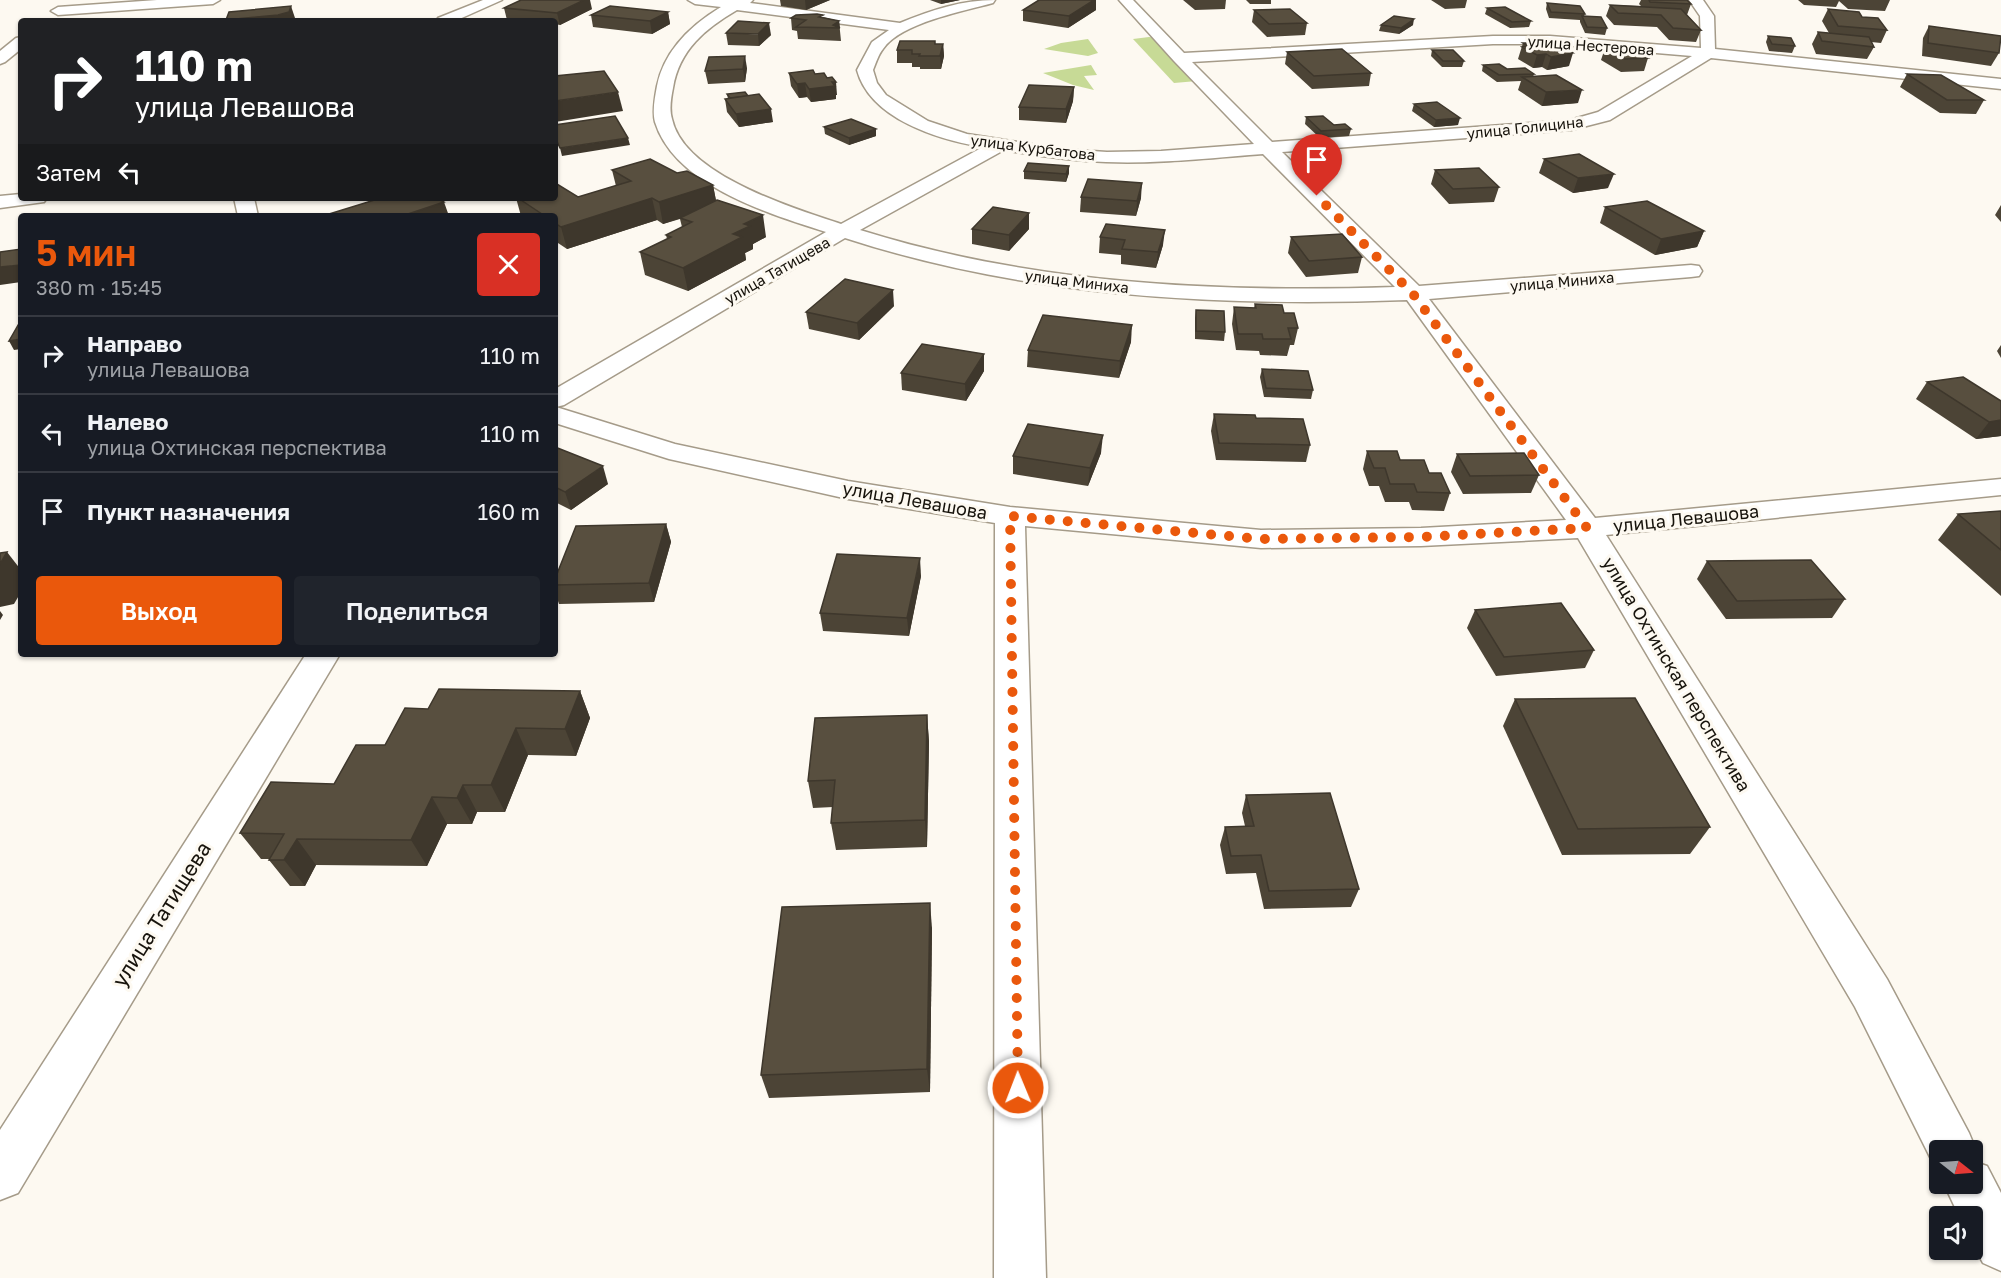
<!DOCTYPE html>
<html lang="ru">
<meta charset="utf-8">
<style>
:root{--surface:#171b24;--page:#20242c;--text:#f1f3f6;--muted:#9ea1a6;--line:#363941;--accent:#ea580c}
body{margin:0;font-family:"Golos Text",sans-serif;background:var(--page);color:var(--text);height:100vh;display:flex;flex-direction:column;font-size:22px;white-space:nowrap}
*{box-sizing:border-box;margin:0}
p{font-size:20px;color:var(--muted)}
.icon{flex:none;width:33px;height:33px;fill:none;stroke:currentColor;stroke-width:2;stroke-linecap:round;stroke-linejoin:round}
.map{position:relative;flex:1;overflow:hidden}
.panel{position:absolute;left:18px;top:213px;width:540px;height:444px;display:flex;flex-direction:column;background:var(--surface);border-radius:6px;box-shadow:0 2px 4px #0004}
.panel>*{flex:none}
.guide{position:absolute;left:18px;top:18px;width:540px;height:183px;border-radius:6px;box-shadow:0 2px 4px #0004;background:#202124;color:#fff;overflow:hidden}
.needle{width:39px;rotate:107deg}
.tools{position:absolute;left:1929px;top:1140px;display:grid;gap:12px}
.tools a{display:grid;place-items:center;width:54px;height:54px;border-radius:6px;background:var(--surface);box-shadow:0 2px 4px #0004;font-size:30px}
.pin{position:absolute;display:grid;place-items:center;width:51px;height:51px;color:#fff;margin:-62px -26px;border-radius:50% 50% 50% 0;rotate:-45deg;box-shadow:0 0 6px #0007}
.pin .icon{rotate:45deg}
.me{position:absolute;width:66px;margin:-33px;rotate:359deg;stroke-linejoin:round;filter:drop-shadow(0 0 4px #0008)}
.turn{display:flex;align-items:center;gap:21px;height:126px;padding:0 18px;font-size:27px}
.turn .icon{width:78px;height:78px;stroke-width:2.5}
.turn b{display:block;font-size:42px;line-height:51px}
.then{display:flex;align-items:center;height:57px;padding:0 18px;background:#0003;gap:12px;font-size:22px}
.round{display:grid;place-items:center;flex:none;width:63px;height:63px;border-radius:6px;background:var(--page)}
.headline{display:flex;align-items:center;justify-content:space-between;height:102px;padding:0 18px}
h1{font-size:36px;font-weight:600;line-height:45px;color:var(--accent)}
.action{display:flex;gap:12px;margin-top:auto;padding:12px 18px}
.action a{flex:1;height:69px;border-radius:6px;background:var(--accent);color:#fff;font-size:24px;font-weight:600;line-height:69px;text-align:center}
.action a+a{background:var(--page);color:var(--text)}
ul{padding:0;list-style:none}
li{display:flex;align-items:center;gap:18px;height:78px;padding:0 18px;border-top:2px solid var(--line)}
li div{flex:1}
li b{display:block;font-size:22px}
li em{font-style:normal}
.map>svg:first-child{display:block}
</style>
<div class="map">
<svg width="2001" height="1278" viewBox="0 0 2001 1278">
<rect width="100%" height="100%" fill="#fdf9f1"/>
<g fill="#c7da96">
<polygon points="1149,37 1158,38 1197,81 1174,83 1133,39"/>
<polygon points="1088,39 1098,53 1088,56 1044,49 1061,43"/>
<polygon points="1091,65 1097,75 1084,76 1094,90 1073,85 1043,73"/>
</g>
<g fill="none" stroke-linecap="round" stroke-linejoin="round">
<g stroke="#a59b89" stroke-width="3">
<g id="street">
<polygon points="157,0 220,0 213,4 58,15 51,11 58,7"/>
<polygon points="483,0 502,0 455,21 436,21 438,18"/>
<path d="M688 0H753L750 3 900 23C931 10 962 0 995 0L993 3C964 11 900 23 883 49 878 55 876 63 873 70L877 83 886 95 928 121 967 134 1062 149 1107 152 1161 151 1254 144 1174 61 1119 0H1133L1184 53 1493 36H1550L1701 48 1700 16 1689 0H1703L1714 16 1715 49 2001 79V89L1711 58 1610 120 1571 130 1282 152 1419 286 1691 265 1699 266 1702 271 1699 276 1691 277 1429 299 1595 518 2001 479V495L1606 535 1887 979 1969 1133 1976 1150 1972 1159V1150H1940V1169L1935 1167 1855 1007 1578 538 1421 546 1261 548 1025 526 1046 1278H994L995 523 848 499 669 459 555 423V389L826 232C770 214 675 186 655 122 652 111 655 97 657 86 664 51 691 25 721 7L695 4ZM737 10 889 30 872 42 857 70C870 119 939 140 983 147L841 224C793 208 684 175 672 119 669 109 671 98 673 88 679 50 706 28 737 10ZM1493 44H1550L1692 56 1598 112 1570 120 1272 142 1192 62ZM1004 150C1038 156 1071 161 1106 162 1158 164 1211 158 1263 154L1395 287C1216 293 1032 284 860 230ZM845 238C1026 297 1218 307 1407 300L1566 520 1421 528 1261 530 1010 507 848 481 675 444 556 407 564 405Z"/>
<polygon points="21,37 21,49 5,62 0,64 0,51 16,38"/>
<polygon points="21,194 21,198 47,198 44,202 0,208 0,196"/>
<polygon points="234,198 254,198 258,216 238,216"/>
<polygon points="306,654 340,654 18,1193 0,1200 0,1130"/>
<polygon points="1972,1161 1987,1166 2001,1193 2001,1271 1983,1263 1972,1243 1972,1216 1959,1216 1944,1184 1972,1184"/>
</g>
</g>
<use href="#street" fill="#fff" fill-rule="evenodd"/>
</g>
<g fill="#4c4436">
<polygon points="780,0 830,0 806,10 781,6"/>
<polygon points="930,0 960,0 941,4"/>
<polygon points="1183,0 1226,0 1225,9 1195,10"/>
<polygon points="1246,0 1271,0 1271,4 1250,4"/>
<polygon points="1428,0 1467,0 1465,8 1445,9 1431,0"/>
<polygon points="1641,0 1687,0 1691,4 1687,15 1701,30 1696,42 1669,40 1657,27 1614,25 1606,16 1610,5 1641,6 1639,4"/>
<polygon points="1798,0 1890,0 1885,11 1848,9 1839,1 1836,7 1804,5"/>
<polygon points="1547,3 1585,14 1584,16 1607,28 1605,35 1585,33 1580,22 1580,20 1549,18 1546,9"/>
<polygon points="504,8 592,9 560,25 555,24 555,21 520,21 507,20"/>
<polygon points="1487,8 1531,21 1529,27 1510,28 1485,14"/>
<polygon points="1828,9 1862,17 1887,30 1881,43 1871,42 1874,47 1867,59 1816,54 1812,44 1818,32 1829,33 1822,21"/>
<polygon points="1023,10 1096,10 1068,28 1023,21"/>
<polygon points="1254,10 1307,23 1305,35 1267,37 1252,22"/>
<polygon points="668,12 670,24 652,34 593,27 591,15"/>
<polygon points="823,17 839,21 841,41 798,39 797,31 792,30 791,18"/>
<polygon points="1381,25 1413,25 1399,34 1379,31"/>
<polygon points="1929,26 1999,53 1991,66 1922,56 1923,38"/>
<polygon points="726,33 771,35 759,46 728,45"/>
<polygon points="1768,36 1795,46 1792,53 1769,51 1766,42"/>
<polygon points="1523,43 1569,66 1547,70 1542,67 1533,68 1518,59"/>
<polygon points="935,44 943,44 944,56 941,69 920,69 920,67 912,67 912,63 897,63 897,50"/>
<polygon points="1605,48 1648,58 1644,71 1621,72 1601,60"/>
<polygon points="1432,50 1464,61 1462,67 1442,67 1431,56"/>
<polygon points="1287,52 1371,73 1369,86 1312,89 1285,64"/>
<polygon points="1483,65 1534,74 1533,77 1578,103 1542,106 1518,90 1521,81 1497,82 1482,71"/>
<polygon points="747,68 745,82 708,84 705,71"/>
<polygon points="789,73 815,74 837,95 836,95 836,99 811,102 807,97 799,98 791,86"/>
<polygon points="1907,74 1984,100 1976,114 1940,113 1900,87"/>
<polygon points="1074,87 1073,101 1066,123 1019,120 1019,107"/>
<polygon points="727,94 748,96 773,122 739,127 727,112 725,99 728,99"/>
<polygon points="1414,104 1458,125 1434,127 1412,111"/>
<polygon points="1306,117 1351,129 1349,136 1320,138 1305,124"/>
<polygon points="824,127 876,136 849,145 825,134"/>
<polygon points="1544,159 1608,188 1573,193 1539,173"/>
<polygon points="1069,166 1069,173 1066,182 1024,179 1024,171"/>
<polygon points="612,170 677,173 713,185 716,201 766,237 753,244 753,249 745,253 746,260 688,291 645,275 640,252 667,239 666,235 682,227 680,219 663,224 657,220 567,249 555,241 555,216 521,216 516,198 578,197 616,186"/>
<polygon points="1435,170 1499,187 1494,202 1449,204 1431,184"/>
<polygon points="1081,197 1141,198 1136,216 1080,212"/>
<polygon points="2001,205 2001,222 1995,215"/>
<polygon points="1605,207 1704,231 1697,247 1655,255 1600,223"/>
<polygon points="1106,224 1163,245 1156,268 1121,264 1121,255 1099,253 1100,237"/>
<polygon points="972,229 1029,229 1009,251 972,244"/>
<polygon points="1291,237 1362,257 1358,273 1306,277 1288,253"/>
<polygon points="1255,304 1284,313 1298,328 1294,345 1290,345 1287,356 1260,355 1259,351 1236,350 1232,324 1234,307 1254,308"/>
<polygon points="894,306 859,340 809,329 806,312"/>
<polygon points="1196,310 1225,332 1224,341 1195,339 1195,318"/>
<polygon points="1131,342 1119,378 1027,367 1028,350"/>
<polygon points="2001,345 2001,358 1997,351"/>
<polygon points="1262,369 1313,390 1311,399 1264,397 1260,377"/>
<polygon points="984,371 966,401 902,390 901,373"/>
<polygon points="1927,382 2001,401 2001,436 1976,439 1916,399"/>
<polygon points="1214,414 1256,418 1310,445 1306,462 1216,460 1211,431"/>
<polygon points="555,447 608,484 571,510 555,502"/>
<polygon points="1367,451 1400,460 1429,473 1450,493 1444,511 1412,510 1409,502 1385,502 1379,486 1369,486 1363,469"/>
<polygon points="1101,453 1088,486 1013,474 1013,456"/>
<polygon points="1457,454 1539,475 1531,493 1463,494 1451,472"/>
<polygon points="2001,511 2001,596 1938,540 1958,514"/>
<polygon points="666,524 671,542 654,602 559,604 555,592 555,579"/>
<polygon points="1707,561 1845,599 1832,618 1726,619 1697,579"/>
<polygon points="921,576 909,636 823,631 820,613"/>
<polygon points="1475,610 1594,650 1585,668 1496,676 1467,628"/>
<polygon points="580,691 590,718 576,756 528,755 505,812 477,812 472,824 447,824 427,866 316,865 305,886 290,886 269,860 270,859 261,859 240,833 334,784 385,745"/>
<polygon points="1515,699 1710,827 1690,854 1562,855 1503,726"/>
<polygon points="927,715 929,742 927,847 836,850 831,823 833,807 813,808 808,781"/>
<polygon points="1246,795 1359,889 1351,907 1264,909 1256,873 1226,874 1220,845 1225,827 1245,826 1242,813"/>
<polygon points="932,928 930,1092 769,1098 761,1075"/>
</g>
<g fill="#3e372c">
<polygon points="584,0 590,0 592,9 560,25 557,13"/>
<polygon points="805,0 830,0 806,10"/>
<polygon points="941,0 960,0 941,4"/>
<polygon points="1094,0 1096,0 1096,10 1068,28 1069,16"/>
<polygon points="291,6 295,18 294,21 226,21 226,20"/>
<polygon points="668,12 670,24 652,34 650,21"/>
<polygon points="1414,19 1413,25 1399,34 1401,28"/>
<polygon points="839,21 840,28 833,25"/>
<polygon points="769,23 771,35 759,46 758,34"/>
<polygon points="943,44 944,56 941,69 940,56"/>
<polygon points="1573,53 1569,66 1547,70 1551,57"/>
<polygon points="1546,54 1542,67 1533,68 1537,55"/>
<polygon points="745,56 747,68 745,82 743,69"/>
<polygon points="832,82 836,82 837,95 836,95 836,99 811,102 809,89"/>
<polygon points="805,83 807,97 799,98 797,84"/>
<polygon points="1074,87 1073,101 1066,123 1066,109"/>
<polygon points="1582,90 1578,103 1542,106 1546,92"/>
<polygon points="618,92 623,111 555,122 555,101"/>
<polygon points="771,109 773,122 739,127 736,114"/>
<polygon points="1460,118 1458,125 1434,127 1436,120"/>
<polygon points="876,129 876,136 849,145 849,138"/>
<polygon points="628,138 630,145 562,156 560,148"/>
<polygon points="1069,166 1069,173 1066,182 1066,174"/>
<polygon points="1614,174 1608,188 1573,193 1578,178"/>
<polygon points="1142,183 1141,198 1136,216 1137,201"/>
<polygon points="713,185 717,206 663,224 659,202"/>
<polygon points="652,198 657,220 567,249 561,227"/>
<polygon points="444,202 449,216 402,216"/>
<polygon points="1029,213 1029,229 1009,251 1009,235"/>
<polygon points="763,215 766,237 753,244 753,249 745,253 746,260 688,291 683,268 733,234 744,224"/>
<polygon points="1165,230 1163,245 1156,268 1158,252"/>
<polygon points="1704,231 1697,247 1655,255 1661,239"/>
<polygon points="21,265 21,282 0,285 0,267"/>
<polygon points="893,290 894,306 859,340 857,323"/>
<polygon points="1132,325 1131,342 1119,378 1120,361"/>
<polygon points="21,339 21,349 14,350 9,341"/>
<polygon points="984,354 984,371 966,401 965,384"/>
<polygon points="2001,420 2001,436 1976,439 1989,422"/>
<polygon points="1103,435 1101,453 1088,486 1090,468"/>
<polygon points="603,466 608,484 571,510 565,492"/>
<polygon points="666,524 671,542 654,602 649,583"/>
<polygon points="7,552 21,570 21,592 14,604 0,607 0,564"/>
<polygon points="920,558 921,576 909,636 907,618"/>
<polygon points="0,611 3,615 0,620"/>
<polygon points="580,691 590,718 576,756 565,729"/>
<polygon points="927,715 929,742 927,847 925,820"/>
<polygon points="516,728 528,755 505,812 491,785"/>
<polygon points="463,785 477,812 472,824 457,798"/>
<polygon points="432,797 447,824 427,866 411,840"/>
<polygon points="297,839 316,865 305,886 284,860"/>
<polygon points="930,903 932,928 930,1092 927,1069"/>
</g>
<g fill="#584f3f" stroke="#3e372c" stroke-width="1.5">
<polygon points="521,0 584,0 557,13 504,8"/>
<polygon points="1039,0 1094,0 1069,16 1023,10"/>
<polygon points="1649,0 1687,0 1691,4 1650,2"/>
<polygon points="1547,3 1580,6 1585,14 1551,12"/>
<polygon points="1610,5 1681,9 1701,30 1673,28 1661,15 1618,13"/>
<polygon points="291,6 289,12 278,15 226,20 229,12"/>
<polygon points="610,6 668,12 650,21 591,15"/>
<polygon points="1505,7 1531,21 1512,22 1487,8"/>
<polygon points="1290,9 1307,23 1269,24 1254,10"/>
<polygon points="1828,9 1859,12 1862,17 1878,18 1887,30 1838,26"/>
<polygon points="817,14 823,15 819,17 839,21 833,25 840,28 796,27 806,20 791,18 796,15"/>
<polygon points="1394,16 1414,19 1401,28 1381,25"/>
<polygon points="1582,16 1601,17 1607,28 1587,27"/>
<polygon points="738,21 769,23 758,34 726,33"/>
<polygon points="1929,26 2001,36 1999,53 1928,43"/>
<polygon points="1818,32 1869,37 1874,47 1822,41"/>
<polygon points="1768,36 1791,38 1795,46 1772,44"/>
<polygon points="900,41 935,41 935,44 943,44 940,56 919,56 920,54 912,54 912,50 897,50"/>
<polygon points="1523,43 1553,43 1573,53 1551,57 1546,54 1537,55 1522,47 1528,46"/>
<polygon points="1627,46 1648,58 1625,59 1605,48"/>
<polygon points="1342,49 1371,73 1314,76 1287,52"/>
<polygon points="1432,50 1453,50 1464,61 1443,61"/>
<polygon points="745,56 743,69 705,71 709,57"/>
<polygon points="1499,64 1507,69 1525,68 1534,74 1499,75 1483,65"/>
<polygon points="813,70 815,74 824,73 827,78 832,77 836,82 832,82 835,86 809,89 805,83 797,84 789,73"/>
<polygon points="604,71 618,92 555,101 555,76"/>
<polygon points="1907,74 1941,75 1984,100 1947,100"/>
<polygon points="1556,75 1582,90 1546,92 1522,77"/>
<polygon points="1029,85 1074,87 1066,109 1019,107"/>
<polygon points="745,92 748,96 730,98 727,94"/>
<polygon points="759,94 771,109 736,114 725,99"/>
<polygon points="1437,102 1460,118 1436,120 1414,104"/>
<polygon points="615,116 628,138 560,148 555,137 555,125"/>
<polygon points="1323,116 1334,125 1345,124 1351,129 1321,131 1306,117"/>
<polygon points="851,119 876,129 849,138 824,127"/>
<polygon points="1579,154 1614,174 1578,178 1544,159"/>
<polygon points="650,159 677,173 687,171 713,185 659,202 652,198 561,227 555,223 555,216 545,216 518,198 555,198 555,184 557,184 578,197 631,181 612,170"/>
<polygon points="1028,163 1069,166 1066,174 1024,171"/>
<polygon points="1479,168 1499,187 1453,189 1435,170"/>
<polygon points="1088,179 1142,183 1137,201 1081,197"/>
<polygon points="381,198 437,198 444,202 402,216 332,216 329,214"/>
<polygon points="717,200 763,215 744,224 750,226 733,234 742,237 683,268 640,252 671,237 666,235 692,222 680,218"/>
<polygon points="1647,201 1704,231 1661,239 1605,207"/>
<polygon points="993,207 1029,213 1009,235 972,229"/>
<polygon points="1106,224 1165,230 1158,252 1122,249 1125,240 1100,237"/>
<polygon points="1342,234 1362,257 1309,261 1291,237"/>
<polygon points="21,249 21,265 0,267 0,252"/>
<polygon points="845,279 893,290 857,323 806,312"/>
<polygon points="1255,304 1282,305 1284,313 1294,313 1298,328 1288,328 1291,339 1263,339 1262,334 1238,334 1234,307 1256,308"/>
<polygon points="1196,310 1224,311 1225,332 1196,331"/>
<polygon points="1043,315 1132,325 1120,361 1028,350"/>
<polygon points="21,320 21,339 9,341"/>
<polygon points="922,344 984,354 965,384 901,373"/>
<polygon points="1262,369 1308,371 1313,390 1266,388"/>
<polygon points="1963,377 2001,401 2001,420 1989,422 1927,382"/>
<polygon points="1214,414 1255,415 1256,418 1303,419 1310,445 1219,443"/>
<polygon points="1028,424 1103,435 1090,468 1013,456"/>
<polygon points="555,447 603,466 565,492 555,487"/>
<polygon points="1367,451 1397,451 1400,460 1424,460 1429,473 1441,473 1450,493 1417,492 1414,484 1390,484 1385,468 1374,468"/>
<polygon points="1524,453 1539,475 1470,476 1457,454"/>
<polygon points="2001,511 2001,550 1958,514"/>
<polygon points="666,524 649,583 555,585 555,579 576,526"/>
<polygon points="7,552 0,564 0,553"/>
<polygon points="837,554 920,558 907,618 820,613"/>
<polygon points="1811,560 1845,599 1737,601 1707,561"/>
<polygon points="1561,603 1594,650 1504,657 1475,610"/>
<polygon points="439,689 580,691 565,729 516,728 491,785 463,785 457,798 432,797 411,840 297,839 284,860 269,860 284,834 240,833 271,782 334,784 356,745 385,745 405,708 428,709"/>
<polygon points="1635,698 1710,827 1578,829 1515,699"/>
<polygon points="927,715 925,820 831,823 835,780 808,781 815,718"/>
<polygon points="1330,793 1359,889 1269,891 1261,855 1231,856 1225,827 1254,826 1246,795"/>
<polygon points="930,903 927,1069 761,1075 782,907"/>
</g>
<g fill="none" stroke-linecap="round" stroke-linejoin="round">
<polyline stroke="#ea580c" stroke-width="10" stroke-dasharray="0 18" points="1018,1088 1010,516 1261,539 1420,537 1587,528 1413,294 1317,196"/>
</g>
<g text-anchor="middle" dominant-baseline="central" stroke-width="6" stroke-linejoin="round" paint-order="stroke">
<g font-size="15" fill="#17130c" stroke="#fdf9f1">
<text transform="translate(1591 45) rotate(4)">улица Нестерова</text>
<text transform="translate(1525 127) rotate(-6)">улица Голицина</text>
<text transform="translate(1033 147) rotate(7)">улица Курбатова</text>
<text transform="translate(777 270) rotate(-30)">улица Татищева</text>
<text transform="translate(1077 281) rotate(7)">улица Миниха</text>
<text transform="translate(1562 281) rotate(-5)">улица Миниха</text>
</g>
<g font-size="18" fill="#17130c" stroke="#fdf9f1">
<text transform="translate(915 500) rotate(10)">улица Левашова</text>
<text transform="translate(1686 518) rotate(-6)">улица Левашова</text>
<text transform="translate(1677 674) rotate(59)">улица Охтинская перспектива</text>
</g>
<g font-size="21" fill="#17130c" stroke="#fdf9f1">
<text transform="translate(161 914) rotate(-58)">улица Татищева</text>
</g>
</g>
</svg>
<div class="tools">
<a><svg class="needle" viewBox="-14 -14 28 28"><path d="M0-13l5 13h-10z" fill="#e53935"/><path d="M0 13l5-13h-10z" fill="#9ea1a6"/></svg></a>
<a><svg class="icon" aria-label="sound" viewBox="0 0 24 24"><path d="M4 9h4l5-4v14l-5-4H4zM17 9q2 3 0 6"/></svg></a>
</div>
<div class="pin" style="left:1317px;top:196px;background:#d93025"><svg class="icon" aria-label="arrive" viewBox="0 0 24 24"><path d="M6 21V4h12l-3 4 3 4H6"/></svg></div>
<svg class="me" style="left:1018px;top:1088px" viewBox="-20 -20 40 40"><circle r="17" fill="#ea580c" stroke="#fff" stroke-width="3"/><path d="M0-11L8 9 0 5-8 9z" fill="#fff"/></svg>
<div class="guide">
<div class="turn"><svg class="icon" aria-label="right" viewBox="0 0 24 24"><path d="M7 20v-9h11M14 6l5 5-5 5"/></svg><div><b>110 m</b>улица Левашова</div></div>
<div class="then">Затем<svg class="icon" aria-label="left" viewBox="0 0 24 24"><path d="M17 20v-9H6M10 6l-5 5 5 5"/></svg></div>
</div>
<section class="panel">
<div class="headline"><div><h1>5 мин</h1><p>380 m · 15:45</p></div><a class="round" style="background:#d93025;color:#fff"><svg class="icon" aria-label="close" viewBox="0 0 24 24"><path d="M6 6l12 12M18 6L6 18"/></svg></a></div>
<ul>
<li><svg class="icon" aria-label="right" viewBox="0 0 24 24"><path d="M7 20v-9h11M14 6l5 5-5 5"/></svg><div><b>Направо</b><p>улица Левашова</p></div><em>110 m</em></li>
<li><svg class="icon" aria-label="left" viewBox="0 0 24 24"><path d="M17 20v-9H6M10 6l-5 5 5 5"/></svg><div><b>Налево</b><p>улица Охтинская перспектива</p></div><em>110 m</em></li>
<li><svg class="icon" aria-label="arrive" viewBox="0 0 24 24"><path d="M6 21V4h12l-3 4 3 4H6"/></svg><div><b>Пункт назначения</b></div><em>160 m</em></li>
</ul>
<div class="action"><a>Выход</a><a>Поделиться</a></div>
</section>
</div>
